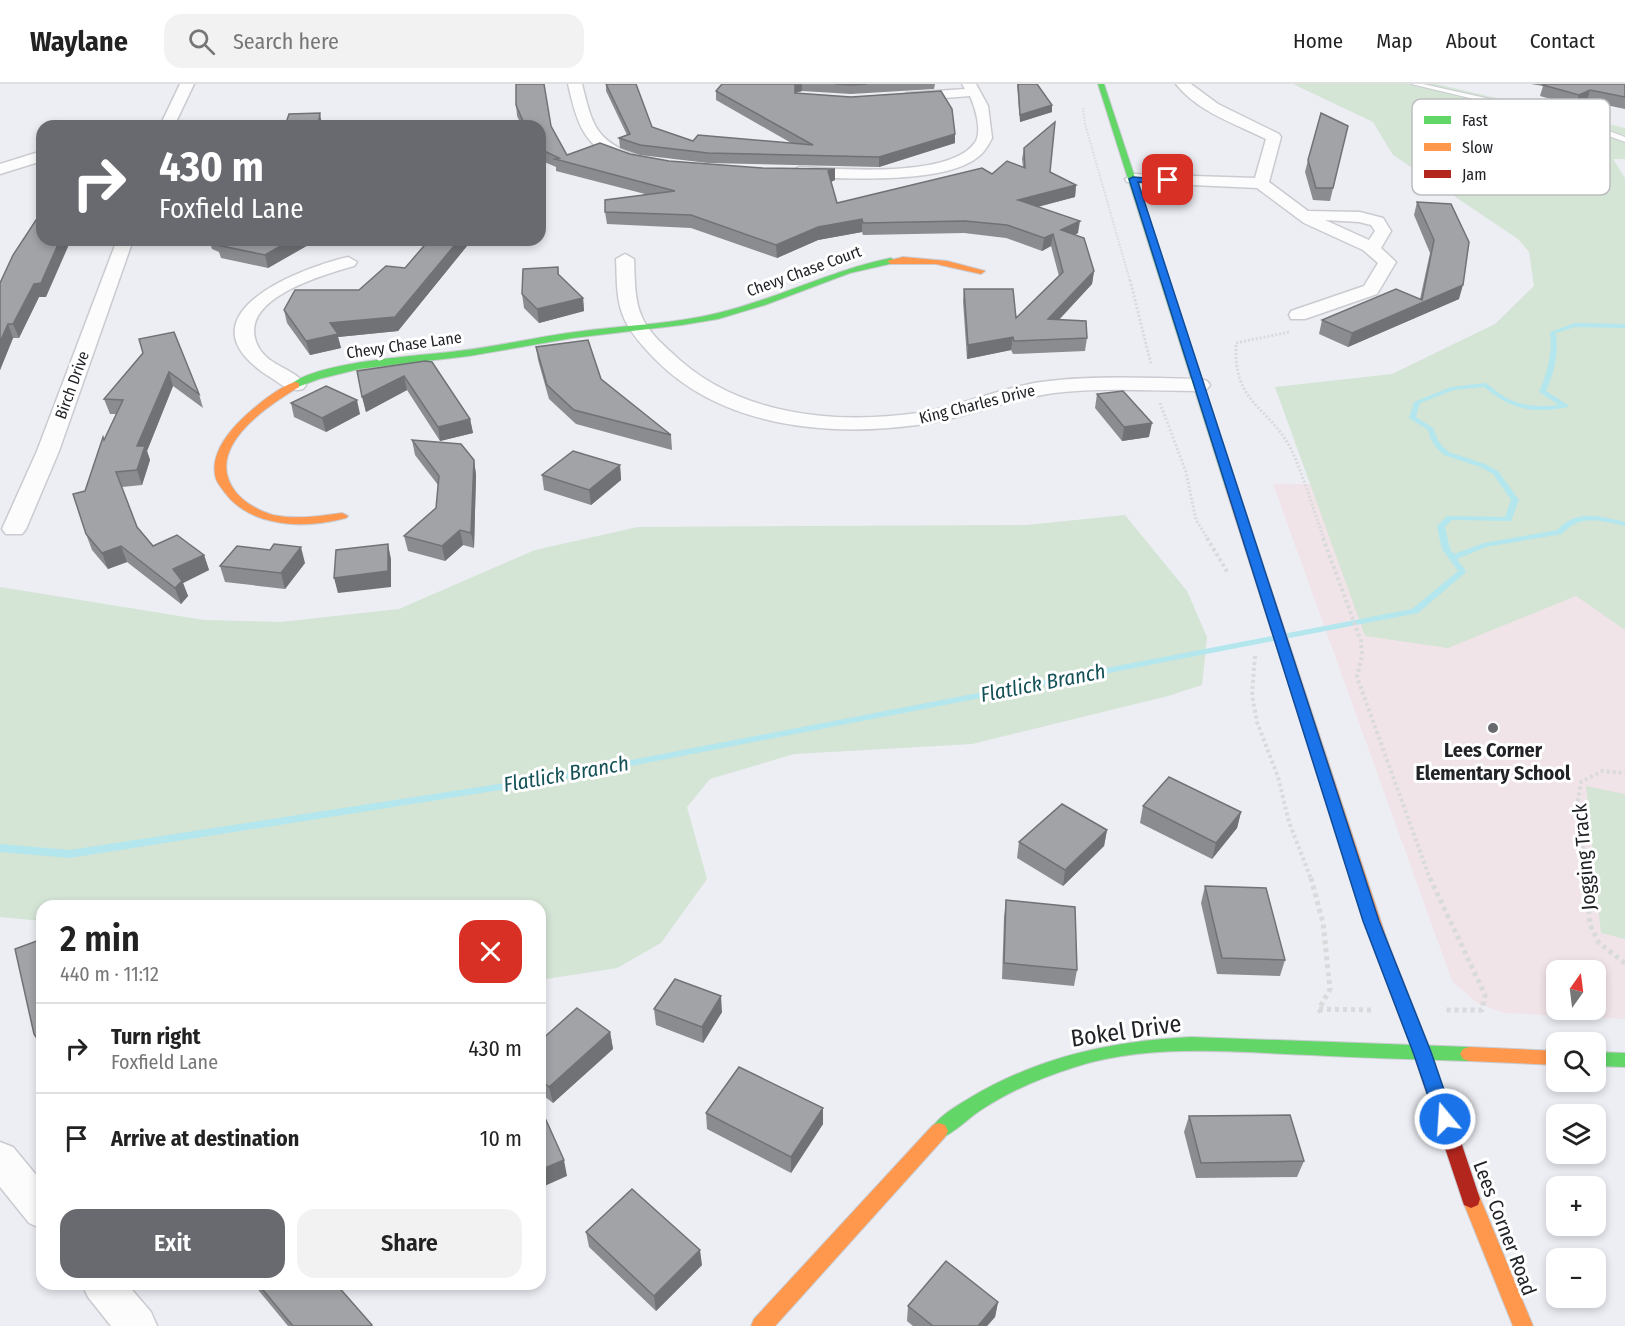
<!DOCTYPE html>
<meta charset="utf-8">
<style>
:root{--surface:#fff;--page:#f2f2f2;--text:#222;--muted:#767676;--line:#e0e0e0;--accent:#686a6f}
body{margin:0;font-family:"Fira Sans Condensed",sans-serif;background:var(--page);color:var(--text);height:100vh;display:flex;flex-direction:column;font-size:22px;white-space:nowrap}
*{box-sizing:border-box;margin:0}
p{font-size:20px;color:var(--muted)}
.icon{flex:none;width:33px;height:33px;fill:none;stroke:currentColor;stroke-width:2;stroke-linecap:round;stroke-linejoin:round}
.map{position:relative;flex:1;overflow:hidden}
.sheet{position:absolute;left:36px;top:816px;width:510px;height:390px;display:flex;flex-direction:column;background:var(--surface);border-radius:18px;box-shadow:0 3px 9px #0003}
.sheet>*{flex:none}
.banner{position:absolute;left:36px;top:36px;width:510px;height:126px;border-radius:18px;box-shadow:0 3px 9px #0003;background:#686a6f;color:#fff;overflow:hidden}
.needle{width:39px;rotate:14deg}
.tools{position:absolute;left:1546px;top:876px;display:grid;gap:12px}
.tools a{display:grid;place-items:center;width:60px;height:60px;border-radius:12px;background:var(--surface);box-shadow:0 3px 9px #0003;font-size:30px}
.pin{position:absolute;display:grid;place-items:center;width:51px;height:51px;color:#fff;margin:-26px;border-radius:12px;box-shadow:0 3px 9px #0006}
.me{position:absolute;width:66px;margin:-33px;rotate:342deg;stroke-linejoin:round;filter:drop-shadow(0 0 4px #0008)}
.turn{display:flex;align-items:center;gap:21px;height:126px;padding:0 24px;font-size:27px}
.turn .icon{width:78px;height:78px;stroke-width:2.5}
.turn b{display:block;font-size:42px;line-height:51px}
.round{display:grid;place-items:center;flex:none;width:63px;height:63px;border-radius:18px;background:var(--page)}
.overview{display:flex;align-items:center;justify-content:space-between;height:102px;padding:0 24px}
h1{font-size:36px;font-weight:600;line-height:45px}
.action{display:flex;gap:12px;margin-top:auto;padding:12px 24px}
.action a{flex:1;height:69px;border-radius:18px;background:var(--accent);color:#fff;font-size:24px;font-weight:600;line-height:69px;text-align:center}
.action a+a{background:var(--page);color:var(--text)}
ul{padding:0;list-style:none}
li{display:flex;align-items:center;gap:18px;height:90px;padding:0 24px;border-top:2px solid var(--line)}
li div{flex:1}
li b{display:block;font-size:22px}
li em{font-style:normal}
header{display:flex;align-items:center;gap:36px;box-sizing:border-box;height:84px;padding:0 30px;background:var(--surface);border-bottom:2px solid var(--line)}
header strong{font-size:28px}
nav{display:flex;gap:33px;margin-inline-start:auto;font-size:21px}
.search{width:420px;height:54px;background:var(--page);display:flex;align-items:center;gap:15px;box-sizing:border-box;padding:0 21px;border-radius:18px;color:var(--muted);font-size:22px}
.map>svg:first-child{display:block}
</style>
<header>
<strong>Waylane</strong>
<div class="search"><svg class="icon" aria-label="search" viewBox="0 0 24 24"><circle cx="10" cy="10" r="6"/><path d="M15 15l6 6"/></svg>Search here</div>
<nav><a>Home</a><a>Map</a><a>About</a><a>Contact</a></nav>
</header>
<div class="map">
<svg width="1625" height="1242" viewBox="0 0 1625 1242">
<rect width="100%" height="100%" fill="#eceef4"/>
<path fill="#f1e4e9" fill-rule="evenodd" d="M1273 400 1625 401V935L1504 929 1477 919 1452 897ZM1557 886H1596V926H1557Z"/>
<g fill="#d4e4d5">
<polygon points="1293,0 1436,0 1625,44 1625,75 1613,75 1625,94 1625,546 1576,512 1448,564 1365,552 1275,303 1392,290 1495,240 1534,202 1529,168 1518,155 1393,71 1373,38"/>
<polygon points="1125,431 1187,507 1207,553 1202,601 1168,612 972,660 794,670 710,695 687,723 707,795 661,859 617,884 540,896 540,822 42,822 42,837 0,833 0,503 204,536 281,538 399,525 535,466 638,443 1026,441"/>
<polygon points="1586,702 1625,710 1625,855 1601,849"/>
</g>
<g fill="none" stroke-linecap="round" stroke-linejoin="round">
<path fill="#b4e6ee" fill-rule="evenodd" d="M1575 239 1625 240V244L1575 243 1556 249C1559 270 1554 289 1546 307L1568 321V323C1534 330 1511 326 1484 303L1454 306 1420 319 1416 333 1433 344 1438 356 1443 363 1449 368 1485 380 1498 387 1519 416 1511 437 1452 436 1445 443 1450 465 1454 470 1484 459 1557 446C1577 425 1599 432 1625 438V442C1600 437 1581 429 1562 450L1486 463 1457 475 1466 487 1465 489 1418 529 538 700 70 774 0 768V760L70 766 538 694 1412 525 1458 487 1442 465 1437 443 1438 441 1447 432H1450L1505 433 1511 416 1493 390 1480 383 1444 371 1438 366 1431 356 1428 346 1409 334 1414 318 1451 303 1485 299C1492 303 1498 309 1505 313 1522 323 1540 323 1559 321L1539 308C1547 289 1553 269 1550 248Z"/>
<g stroke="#c9cbd0" stroke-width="2">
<polygon id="lane" points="1411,0 1423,0 1575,34 1625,53 1625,58 1570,38"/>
</g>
<g stroke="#c9cbd0" stroke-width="3">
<g id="street">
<polygon points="180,0 194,0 174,42 160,42"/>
<path d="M568 0H582C592 40 595 56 635 71L638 74 635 77C627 79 620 76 613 73 581 60 575 30 568 0Z"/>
<path d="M962 0H976L988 22 992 54C989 60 984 69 978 73 943 101 843 94 799 93L791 88 799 83C838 85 953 95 976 57 982 46 975 23 970 12L907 17 900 13 907 9 965 5Z"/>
<path d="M1176 0H1191L1218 20 1279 50 1281 53 1269 98 1308 127 1360 128 1383 134 1391 147 1381 164 1396 178 1377 210 1305 235H1291L1289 231 1291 227 1364 202 1378 179 1363 166 1304 139 1257 104 1127 98 1125 95 1133 90 1255 94 1266 55C1236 40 1198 28 1176 0ZM1325 136 1359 138 1371 141 1375 147 1369 156Z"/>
<polygon points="42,67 42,77 0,90 0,80"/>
<polygon points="117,156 133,156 59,367 26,445 22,450 6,450 2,445 37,367"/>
<path d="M625 170 634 175C635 194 634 216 642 233 648 247 660 258 671 268 735 331 832 341 918 329 960 323 999 304 1041 298 1094 291 1147 294 1200 295L1207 297 1210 301 1207 305 1200 307C1152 307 1102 303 1054 309 1007 315 964 335 917 341 828 353 723 343 657 277 644 264 628 247 622 229 616 212 617 193 616 175Z"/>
<path d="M348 173 357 178 354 182C323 191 232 216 259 264 269 282 295 285 306 301L303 305C290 309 281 300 270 293 176 234 293 186 348 173Z"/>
<polygon points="0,1058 13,1063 42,1098 42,1145 29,1139 0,1103"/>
<polygon points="82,1200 127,1200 151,1228 157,1242 111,1242 88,1213"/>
</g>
</g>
<g stroke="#c9cbd0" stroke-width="2">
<g id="fast">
<polygon points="1098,0 1104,0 1237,402 1235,404 1227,404 1225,402"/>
<path d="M891 174 895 177 894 179 850 189 765 221 718 235 682 241 573 254 469 272 359 285 319 295 295 304 290 301C318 277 419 272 458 267 500 262 541 252 583 247 628 241 674 240 718 229 777 215 831 186 891 174Z"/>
<path d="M1191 953 1469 963 1475 965 1478 970 1475 975 1469 977C1416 975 1363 974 1310 971 1233 968 1150 959 1075 983 1043 993 1012 1006 984 1024 969 1033 955 1049 939 1055L933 1053 930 1047C937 1033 955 1023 968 1015 1037 973 1112 957 1191 953Z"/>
<polygon points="1596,968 1625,969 1625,983 1596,982"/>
</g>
</g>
<g stroke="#c9cbd0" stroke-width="2">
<g id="slow">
<polygon points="903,173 947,177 985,187 981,190 936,180 891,180 887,177"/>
<path d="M295 298 299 299V303C267 322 203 364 235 407 243 418 259 427 273 431 296 436 319 432 342 429L348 432 346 434C320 441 290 443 264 435 250 431 235 422 226 410 223 406 218 400 216 395 208 368 234 341 253 325 265 315 280 303 295 298Z"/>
<polygon points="1231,399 1237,402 1388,859 1386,863 1380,865 1374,863 1372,859 1225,402"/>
<polygon points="1469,963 1557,967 1557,981 1469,977 1463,975 1460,970 1463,965"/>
<polygon points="939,1039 945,1041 948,1047 945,1053 775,1242 751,1242 754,1235 933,1041"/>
<polygon points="1471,1106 1478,1109 1533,1242 1513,1242 1462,1115 1464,1109"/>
</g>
</g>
<g stroke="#c9cbd0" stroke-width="2">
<polygon id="jam" points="1380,853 1386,855 1388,859 1431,968 1480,1115 1478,1121 1471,1124 1464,1121 1413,968 1372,859 1374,855"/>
</g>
<polyline stroke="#d9dadc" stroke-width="2" stroke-dasharray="1.5 1.5" stroke-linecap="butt" points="1083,24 1085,40 1130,197"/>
<g stroke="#d9dadc" stroke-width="3" stroke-dasharray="2 2" stroke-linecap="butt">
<polyline points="1130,196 1151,280"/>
<path d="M1289 248 1236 259C1233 320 1267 321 1290 363 1304 392 1313 425 1324 455"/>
<polyline points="1160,319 1186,388 1196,436 1208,455"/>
</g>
<g stroke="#d9dadc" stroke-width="4" stroke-dasharray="3 3" stroke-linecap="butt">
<polyline points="1207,454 1228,489"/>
<polyline points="1323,454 1361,557 1362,572 1357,593 1430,795"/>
<polyline points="1255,572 1252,611 1257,638 1278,693 1289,738 1311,795"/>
<polyline points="1586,795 1578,715 1581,698 1602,687 1625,689"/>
</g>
<g stroke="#d9dadc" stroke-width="5" stroke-dasharray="4 4" stroke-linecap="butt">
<polyline points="1311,794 1323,839 1330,905 1319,925 1321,930"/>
<polyline points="1430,794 1485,911 1482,926 1443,926"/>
<polyline points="1586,794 1590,841 1599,859 1625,879"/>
<polyline points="1319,925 1372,926"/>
</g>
<use href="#lane" fill="#fcfcfd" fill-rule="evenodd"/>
<use href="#street" fill="#fcfcfd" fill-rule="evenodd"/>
<use href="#fast" fill="#63d668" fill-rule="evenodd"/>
<use href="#slow" fill="#ff974d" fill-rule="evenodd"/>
<use href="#jam" fill="#b3261e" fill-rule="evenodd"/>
</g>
<g fill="#8a8c90">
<polygon points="606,0 636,0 652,43 693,57 793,60 716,16 716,7 722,0 935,0 934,5 851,10 802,7 795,9 955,59 879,83 708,79 640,71 620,64 619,54 627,51 606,7"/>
<polygon points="1017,0 1037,0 1052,28 1020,38"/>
<polygon points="1531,0 1625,0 1625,25 1587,17 1575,22 1540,12 1543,2"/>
<polygon points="516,21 551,42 567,71 630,70 669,77 762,84 835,85 835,96 831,98 837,119 1023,83 1022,75 1024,64 1050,88 1076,101 1075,113 1038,123 1078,149 1075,151 1094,187 1092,200 1059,236 1087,254 1085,267 1013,270 1011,266 967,275 963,217 964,205 1016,234 1059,192 1051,162 1042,167 1006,154 964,149 863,151 862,148 818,156 777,174 691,144 607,140 605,128 645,110 556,87 556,83 540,76 540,42 522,42 517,32"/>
<polygon points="1348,42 1330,117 1313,116 1305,88 1308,76"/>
<polygon points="1417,118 1459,215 1348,263 1319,250 1322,236 1420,215 1430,169 1414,131"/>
<polygon points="209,156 317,156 268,184 221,174 219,168 212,165"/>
<polygon points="429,156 471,157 398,247 338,253 341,264 310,271 287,239 284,226 359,206 405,184"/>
<polygon points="558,183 559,192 583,214 584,227 539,239 524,224 522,210"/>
<polygon points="0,199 46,213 39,213 19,254 13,254 0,286"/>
<polygon points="536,263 671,351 672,366 576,340 549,315 538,276"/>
<polygon points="143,269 199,310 203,324 173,302 147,367 150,376 142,401 122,403 137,443 153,462 204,471 209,486 183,499 188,512 181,520 127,478 108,485 92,466 86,450 85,407 104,356 116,330 110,330 104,315"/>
<polygon points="432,278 470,335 473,349 440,357 407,306 366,328 357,287"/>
<polygon points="1097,310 1149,353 1122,357 1095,324"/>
<polygon points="291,319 360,330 326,348 294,333"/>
<polygon points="412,356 474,376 476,391 474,464 463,461 445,477 408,467 404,452 436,424 438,401 415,371"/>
<polygon points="620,381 621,396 591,421 544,406 542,391"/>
<polygon points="305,479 285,505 225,498 220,482"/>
<polygon points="1143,722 1241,728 1237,744 1212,775 1140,739"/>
<polygon points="1107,746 1104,762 1063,802 1017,774 1019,758"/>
<polygon points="1205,802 1285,876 1280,892 1217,890 1201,819"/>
<polygon points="1006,816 1077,886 1074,902 1002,895 1004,833"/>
<polygon points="654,925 722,928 703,959 656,941"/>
<polygon points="610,948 613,965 553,1019 540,1009 540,957"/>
<polygon points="823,1024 823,1040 791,1089 707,1045 706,1029"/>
<polygon points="1189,1032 1304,1077 1297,1093 1196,1094 1184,1048"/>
<polygon points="586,1148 702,1181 656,1227 589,1163"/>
<polygon points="256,1200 336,1200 372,1242 288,1242 259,1207"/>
<polygon points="998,1218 995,1233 987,1242 913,1242 907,1237 908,1222"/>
</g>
<g fill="#717275">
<polygon points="795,0 802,0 802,7 795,9"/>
<polygon points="1590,6 1587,17 1575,22 1579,11"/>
<polygon points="1052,21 1052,28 1020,38 1020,31"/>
<polygon points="320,29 322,42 318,42"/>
<polygon points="955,50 955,59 879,83 879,73"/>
<polygon points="835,85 835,96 828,99 828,87"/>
<polygon points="1076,101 1075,113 1017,128 1018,116"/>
<polygon points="862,135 862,148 818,156 777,174 776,161 818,143"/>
<polygon points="1080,137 1078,149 1059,158 1061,146"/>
<polygon points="1053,150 1051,162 1042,167 1044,154"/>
<polygon points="60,156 71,156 46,213 39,213 19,254 13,240 34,200"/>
<polygon points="291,156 317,156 268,184 265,171"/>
<polygon points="459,156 471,157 398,247 338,253 341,264 310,271 306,257 330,239"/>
<polygon points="1094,187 1092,200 1047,248 1048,235"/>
<polygon points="1463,201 1459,215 1348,263 1352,249"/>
<polygon points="583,214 584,227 539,239 537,225"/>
<polygon points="8,240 13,254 0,286 0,258"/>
<polygon points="1013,253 1011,266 967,275 968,261"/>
<polygon points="169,288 173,302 147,367 150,376 142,401 137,386 137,362"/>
<polygon points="404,292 407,306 366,328 362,313"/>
<polygon points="357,316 360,330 326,348 322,334"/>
<polygon points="470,335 473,349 440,357 438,343"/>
<polygon points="1152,339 1149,353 1122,357 1124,343"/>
<polygon points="474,376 476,391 474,464 471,449"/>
<polygon points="620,381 621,396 591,421 589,406"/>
<polygon points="460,446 463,461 445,477 442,462"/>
<polygon points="388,460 391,475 391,503 338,509 334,494"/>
<polygon points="121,462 127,478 108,485 102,469"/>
<polygon points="301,463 305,479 285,505 281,489"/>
<polygon points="204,471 209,486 183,499 188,512 181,520 175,504 173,485"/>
<polygon points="1241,728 1237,744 1212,775 1216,759"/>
<polygon points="1107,746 1104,762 1063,802 1065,786"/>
<polygon points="721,912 722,928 703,959 702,943"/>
<polygon points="610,948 613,965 553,1019 549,1003"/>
<polygon points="823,1024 823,1040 791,1089 791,1073"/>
<polygon points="564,1076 567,1092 540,1104 540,1086"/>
<polygon points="700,1166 702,1181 656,1227 654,1212"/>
<polygon points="998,1218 995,1233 987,1242 978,1242"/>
</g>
<g fill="#a1a3a7" stroke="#717275" stroke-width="1.5">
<polygon points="516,0 544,0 551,42 567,71 600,59 630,70 669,77 762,84 835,85 828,87 837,119 982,84 992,90 1007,77 1025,84 1024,64 1055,38 1050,88 1076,101 1018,116 1080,137 1061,146 1084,154 1094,187 1048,235 1086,237 1087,254 1014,257 1013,253 968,261 964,205 1013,205 1016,234 1063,188 1053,150 1044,154 1007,141 965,137 863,139 862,135 818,143 776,161 691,131 605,128 605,116 675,107 555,75 559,74 540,65 540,42 523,42 523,37 516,21"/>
<polygon points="606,0 636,0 652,43 693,57 698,51 813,61 716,7 722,0 795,0 795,9 851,13 941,7 952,25 955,50 879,73 708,69 640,61 619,54 630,50"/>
<polygon points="835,0 867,0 851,1"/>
<polygon points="1018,0 1037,0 1052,21 1020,31"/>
<polygon points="1545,0 1625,0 1625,13 1590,6 1579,11 1543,1"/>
<polygon points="320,29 318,42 285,42 289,30"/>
<polygon points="1321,29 1348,42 1333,104 1316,104 1308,76"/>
<polygon points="1417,118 1451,120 1469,158 1463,201 1352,249 1322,236 1396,205 1422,216 1434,156"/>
<polygon points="42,131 42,156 60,156 41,199 34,200 13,240 8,240 0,258 0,199 13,171 38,133 41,133"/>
<polygon points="219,156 291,156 265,171 217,161 222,157"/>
<polygon points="429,156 459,156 395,233 330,239 338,250 306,257 284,226 295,206 359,206 386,182 405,184"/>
<polygon points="558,183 558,190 583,214 537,225 522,210 523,185"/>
<polygon points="174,248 199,310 169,288 137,362 145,362 137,386 116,388 137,443 153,462 177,451 204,471 173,485 182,497 175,504 121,462 102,469 86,450 73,410 85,407 103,353 104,356 123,316 104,315 143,269 139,255"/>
<polygon points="588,256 601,295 671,351 574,326 547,301 536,263"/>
<polygon points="425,277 432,278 470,335 438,343 404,292 362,313 357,287"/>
<polygon points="326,302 357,316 322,334 291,319"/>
<polygon points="1123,307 1152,339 1124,343 1097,310"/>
<polygon points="412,356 461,360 474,376 471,449 460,446 442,462 404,452 436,424 439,392"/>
<polygon points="573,367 620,381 589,406 542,391"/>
<polygon points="274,460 301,463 281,489 220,482 237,462 270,466"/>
<polygon points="388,460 388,487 334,494 336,466"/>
<polygon points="1169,693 1241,728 1216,759 1143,722"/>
<polygon points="1062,720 1107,746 1065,786 1019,758"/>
<polygon points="1205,802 1266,804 1285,876 1222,874"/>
<polygon points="1006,816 1075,823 1077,886 1004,879"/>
<polygon points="42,855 42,962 34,950 15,865"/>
<polygon points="675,895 721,912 702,943 654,925"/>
<polygon points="577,924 610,948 549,1003 540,995 540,957"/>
<polygon points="739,983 823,1024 791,1073 706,1029"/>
<polygon points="1290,1031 1304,1077 1201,1079 1189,1032"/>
<polygon points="546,1036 564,1076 540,1086 540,1039"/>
<polygon points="632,1105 700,1166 654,1212 586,1148"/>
<polygon points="946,1177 998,1218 978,1242 933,1242 908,1222"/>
<polygon points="258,1200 336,1200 372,1241 370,1242 293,1242"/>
</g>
<polygon fill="#1a73e8" stroke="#114b97" stroke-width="1.5" points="1133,93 1172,96 1168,99 1138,98 1379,837 1431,968 1454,1035 1451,1041 1445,1043 1438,1041 1436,1035 1413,968 1363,837 1129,95"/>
<circle fill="#686a6f" stroke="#fff" stroke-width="2" cx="1493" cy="644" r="6"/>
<g text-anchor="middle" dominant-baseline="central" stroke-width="6" stroke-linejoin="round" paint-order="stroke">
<g font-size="16" fill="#212327" stroke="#fff">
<text transform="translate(804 187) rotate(-20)">Chevy Chase Court</text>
<text transform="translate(404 261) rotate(-8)">Chevy Chase Lane</text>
<text transform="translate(72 301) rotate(-70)">Birch Drive</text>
<text transform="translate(977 320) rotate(-14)">King Charles Drive</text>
</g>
<g font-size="20" font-weight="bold" fill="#212327" stroke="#fff">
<text x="1493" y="666">Lees Corner<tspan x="1493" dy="23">Elementary School</tspan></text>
</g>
<g font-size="20" fill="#212327" stroke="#fff">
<text transform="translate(1584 773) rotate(-95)">Jogging Track</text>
<text transform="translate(1505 1144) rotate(69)">Lees Corner Road</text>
</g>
<g font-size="21" font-style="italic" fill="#135157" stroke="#fff">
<text transform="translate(1043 599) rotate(-11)">Flatlick Branch</text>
<text transform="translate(566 690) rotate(-10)">Flatlick Branch</text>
</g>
<g font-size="24" fill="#212327" stroke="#fff">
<text transform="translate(1126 947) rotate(-8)">Bokel Drive</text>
</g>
</g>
<rect x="1412" y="15" width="198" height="96" rx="9" fill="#fff" stroke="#bcbdbe" stroke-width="1.5"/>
<rect x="1424" y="32" width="27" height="8" fill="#63d668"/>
<rect x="1424" y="59" width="27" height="8" fill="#ff974d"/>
<rect x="1424" y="86" width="27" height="8" fill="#b3261e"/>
<g font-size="16" fill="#212327">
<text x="1462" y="42">Fast</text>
<text x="1462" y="69">Slow</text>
<text x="1462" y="96">Jam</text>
</g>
</svg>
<div class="tools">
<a><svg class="needle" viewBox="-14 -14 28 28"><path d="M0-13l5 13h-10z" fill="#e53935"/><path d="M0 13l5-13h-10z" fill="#767676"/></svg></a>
<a><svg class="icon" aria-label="search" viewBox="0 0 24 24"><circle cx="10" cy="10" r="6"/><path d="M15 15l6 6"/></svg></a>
<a><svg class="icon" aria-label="layers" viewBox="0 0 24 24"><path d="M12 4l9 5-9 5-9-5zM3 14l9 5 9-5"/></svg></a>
<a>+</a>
<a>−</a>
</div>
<div class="pin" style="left:1168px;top:96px;background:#d93025"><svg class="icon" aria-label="arrive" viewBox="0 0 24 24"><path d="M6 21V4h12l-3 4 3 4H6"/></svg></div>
<svg class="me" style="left:1445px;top:1035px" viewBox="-20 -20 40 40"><circle r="17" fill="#1a73e8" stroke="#fff" stroke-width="3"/><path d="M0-11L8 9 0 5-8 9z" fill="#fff"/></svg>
<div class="banner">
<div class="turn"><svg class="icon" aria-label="right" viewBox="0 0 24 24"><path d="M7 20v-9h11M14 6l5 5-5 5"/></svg><div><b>430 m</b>Foxfield Lane</div></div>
</div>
<section class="sheet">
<div class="overview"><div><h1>2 min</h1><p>440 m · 11:12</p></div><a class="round" style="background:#d93025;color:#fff"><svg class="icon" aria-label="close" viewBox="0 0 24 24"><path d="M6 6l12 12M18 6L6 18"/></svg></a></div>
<ul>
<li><svg class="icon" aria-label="right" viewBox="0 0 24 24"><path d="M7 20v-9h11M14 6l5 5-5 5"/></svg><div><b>Turn right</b><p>Foxfield Lane</p></div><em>430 m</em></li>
<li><svg class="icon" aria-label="arrive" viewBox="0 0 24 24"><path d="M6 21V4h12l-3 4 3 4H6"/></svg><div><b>Arrive at destination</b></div><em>10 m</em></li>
</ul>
<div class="action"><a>Exit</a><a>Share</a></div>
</section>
</div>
